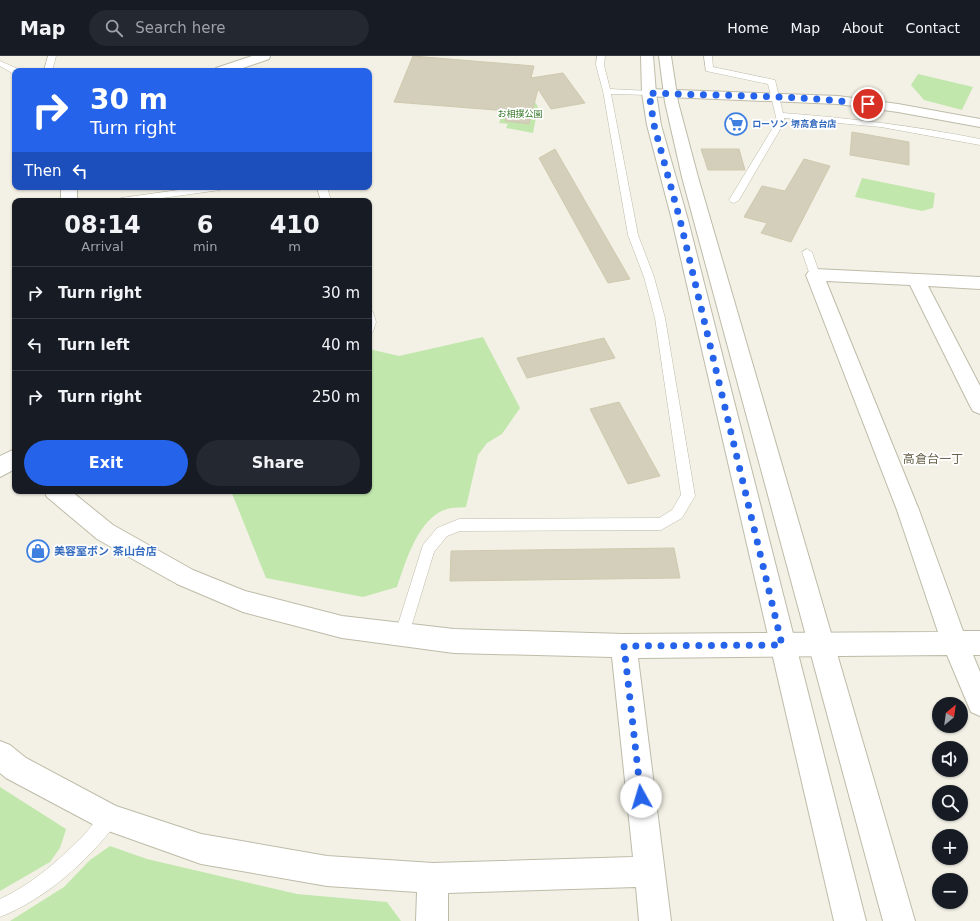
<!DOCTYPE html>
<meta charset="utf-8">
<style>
:root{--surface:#171b24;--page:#242831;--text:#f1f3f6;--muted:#9ea1a6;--line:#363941;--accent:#2563eb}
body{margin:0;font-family:"DejaVu Sans","Noto Sans JP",sans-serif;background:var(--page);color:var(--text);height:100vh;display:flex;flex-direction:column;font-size:15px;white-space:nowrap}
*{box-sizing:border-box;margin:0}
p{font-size:13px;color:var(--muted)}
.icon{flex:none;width:22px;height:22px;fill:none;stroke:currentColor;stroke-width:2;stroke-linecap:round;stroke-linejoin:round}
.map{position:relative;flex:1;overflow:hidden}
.side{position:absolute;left:12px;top:142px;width:360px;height:296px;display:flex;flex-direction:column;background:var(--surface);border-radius:8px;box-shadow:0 1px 3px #0004}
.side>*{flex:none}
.banner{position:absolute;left:12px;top:12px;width:360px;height:122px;border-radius:8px;box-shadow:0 1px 3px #0004;background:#2563eb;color:#fff;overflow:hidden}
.needle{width:26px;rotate:29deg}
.fabs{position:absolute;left:932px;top:641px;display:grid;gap:8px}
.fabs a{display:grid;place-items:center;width:36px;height:36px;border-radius:50%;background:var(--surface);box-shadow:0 1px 3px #0004;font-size:20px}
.pin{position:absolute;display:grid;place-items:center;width:34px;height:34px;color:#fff;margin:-17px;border:2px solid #fff;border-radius:50%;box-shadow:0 1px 4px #0007}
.me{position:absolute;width:44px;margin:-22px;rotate:354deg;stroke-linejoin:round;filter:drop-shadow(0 0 3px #0008)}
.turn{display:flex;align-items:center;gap:14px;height:84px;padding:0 12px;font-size:18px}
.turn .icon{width:52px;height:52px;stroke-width:2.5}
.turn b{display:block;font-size:28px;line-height:34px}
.then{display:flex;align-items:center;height:38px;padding:0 12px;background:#0003;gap:8px;font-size:15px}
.eta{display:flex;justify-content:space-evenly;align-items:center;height:68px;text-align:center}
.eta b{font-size:24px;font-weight:700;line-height:28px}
.primary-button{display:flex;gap:8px;margin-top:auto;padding:8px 12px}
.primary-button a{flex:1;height:46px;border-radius:24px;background:var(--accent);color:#fff;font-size:16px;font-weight:700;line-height:46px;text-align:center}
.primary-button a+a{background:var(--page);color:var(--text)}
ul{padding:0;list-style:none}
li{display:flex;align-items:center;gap:12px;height:52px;padding:0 12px;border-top:1px solid var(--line)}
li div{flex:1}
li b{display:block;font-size:15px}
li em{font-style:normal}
header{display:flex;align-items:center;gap:24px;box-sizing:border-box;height:56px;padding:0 20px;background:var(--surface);border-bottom:1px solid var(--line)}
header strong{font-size:19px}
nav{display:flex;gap:22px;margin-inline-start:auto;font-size:14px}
.search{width:280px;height:36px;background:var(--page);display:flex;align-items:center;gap:10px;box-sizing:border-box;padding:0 14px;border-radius:22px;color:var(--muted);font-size:15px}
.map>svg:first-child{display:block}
</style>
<header>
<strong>Map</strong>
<div class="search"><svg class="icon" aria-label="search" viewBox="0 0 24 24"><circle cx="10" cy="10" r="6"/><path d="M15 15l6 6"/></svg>Search here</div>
<nav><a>Home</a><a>Map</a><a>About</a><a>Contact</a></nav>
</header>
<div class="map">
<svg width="980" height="865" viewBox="0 0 980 865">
<rect width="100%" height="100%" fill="#f3f1e5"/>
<g fill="#c1e7ad">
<polygon points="918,18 973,31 962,54 924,44 911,29"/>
<polygon points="533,43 538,51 533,77 506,72 508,68 499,67 506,46"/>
<polygon points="862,122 935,137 933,152 922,155 855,141"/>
<path d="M483 281 520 352 502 378 487 387 478 399 466 451C460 452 453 451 447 453 418 462 406 505 397 531L363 541 266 522 231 435H369V293L399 300Z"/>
<polygon points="0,731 66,773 60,792 50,806 0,835"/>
<polygon points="110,790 147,803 297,838 387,846 401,865 10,865 64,831 90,804"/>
</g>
<g fill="#d4cfba" stroke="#cfc9ae">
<polygon points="413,0 534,10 531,22 563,17 585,47 551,53 538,33 529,68 505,65 508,55 394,46"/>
<polygon points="852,76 909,86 909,109 850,99"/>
<polygon points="555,93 630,223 608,227 539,102"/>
<polygon points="701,93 739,93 745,114 708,114"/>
<polygon points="804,103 830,110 791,186 761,177 767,167 744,161 762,130 785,135"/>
<polygon points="604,282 615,302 527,322 517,302"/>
<polygon points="619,346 660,420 628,428 590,353"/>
<polygon points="674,492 680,522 450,525 451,495"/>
</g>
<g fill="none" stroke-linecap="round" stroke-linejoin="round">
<g stroke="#bebba8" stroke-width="1">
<g id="service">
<polygon points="48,0 56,0 52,15 44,15"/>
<polygon points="597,0 605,0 604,9 610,33 649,35 653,37 649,39 611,38 638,179 654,221 665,262 695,440 682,462 661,474 460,475 447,480 434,496 409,578 407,583 402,585 397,583 395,578 423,489 437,472 459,463 659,462 672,454 681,439 655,262 644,221 628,179 603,35 596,9"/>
<path d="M704 0H712L713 11 775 24 783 57C849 62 915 70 980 83V89L881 71 784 62 785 65 739 144 734 147 731 146 729 144 777 65 768 28 706 15Z"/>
<polygon points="0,5 18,13 19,15 12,17 0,10"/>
<polygon points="200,131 225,131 220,134 141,145 116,145 121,142"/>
<polygon points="317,131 327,131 331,145 321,145"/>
<polygon points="807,193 812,196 820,219 819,221 815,222 810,219 802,196"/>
<polygon points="369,255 373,256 376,266 373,276 369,277"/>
<path d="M110 753 116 756 119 762 116 768C85 807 47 842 0 861V843C31 829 58 805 82 781 91 772 98 758 110 753Z"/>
</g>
</g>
<g stroke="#bebba8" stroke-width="2">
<g id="minor">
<polygon points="252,0 270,0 269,3 234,15 214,15 216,12"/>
<polygon points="649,33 838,40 898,48 980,63 980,71 898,56 838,48 644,40 642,37 644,34"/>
<rect x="61" y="131" width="16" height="14"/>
<polygon points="815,213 980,221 980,233 928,230 980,330 980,358 973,355 970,350 910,229 826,225 919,454 963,575 980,575 980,599 973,599 980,616 980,660 971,656 947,599 638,602 671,865 639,865 636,831 448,837 448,865 416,865 417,836 327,830 201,808 100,772 6,722 0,717 0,685 10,689 26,702 116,750 201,778 327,800 433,807 633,801 612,601 454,597 342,582 243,556 177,528 97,483 47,441 44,435 71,435 113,469 193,514 245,535 342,560 454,573 624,578 938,576 897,454 806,219 809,215"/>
<polygon points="15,393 15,413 0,421 0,400"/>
</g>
</g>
<g stroke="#bebba8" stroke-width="2">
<g id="tertiary">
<polygon points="641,0 653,0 656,37 661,69 688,164 866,865 834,865 672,164 647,69 642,37"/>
<polygon points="659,0 671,0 678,46 698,121 915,865 883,865 682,121 665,46"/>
</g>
</g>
<use href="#service" fill="#fff" fill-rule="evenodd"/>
<use href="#minor" fill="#fff" fill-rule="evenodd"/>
<use href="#tertiary" fill="#fff" fill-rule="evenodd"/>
</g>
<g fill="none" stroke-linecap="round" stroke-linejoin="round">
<path stroke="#2563eb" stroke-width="7" stroke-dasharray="0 12.6" d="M641 741 624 590 782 589 680 164 654 69 649 37C722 40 796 39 868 48"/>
</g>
<defs>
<g id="supermarket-ring" transform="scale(1.15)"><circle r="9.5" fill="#fff" stroke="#3f7fe0" stroke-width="1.5"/><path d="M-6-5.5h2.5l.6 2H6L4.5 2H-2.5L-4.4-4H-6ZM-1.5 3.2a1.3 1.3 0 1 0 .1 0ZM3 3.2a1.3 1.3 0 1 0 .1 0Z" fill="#3f7fe0"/></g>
<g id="shop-ring" transform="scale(1.15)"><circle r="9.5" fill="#fff" stroke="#3f7fe0" stroke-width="1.5"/><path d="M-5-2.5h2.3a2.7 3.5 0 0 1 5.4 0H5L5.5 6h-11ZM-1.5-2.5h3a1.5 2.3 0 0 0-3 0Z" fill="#3f7fe0"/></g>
</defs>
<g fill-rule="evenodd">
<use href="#supermarket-ring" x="736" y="68"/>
<use href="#shop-ring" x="38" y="495"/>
</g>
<g text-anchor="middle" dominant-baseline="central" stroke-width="3.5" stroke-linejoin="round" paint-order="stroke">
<g font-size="9" fill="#357728" stroke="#fff">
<text x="520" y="58">お相撲公園</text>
</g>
<g font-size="9" font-weight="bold" fill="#366cbe" stroke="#fff" text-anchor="start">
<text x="752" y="68">ローソン 堺高倉台店</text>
</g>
<g font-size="11" font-weight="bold" fill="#366cbe" stroke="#fff" text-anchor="start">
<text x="54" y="495">美容室ボン 茶山台店</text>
</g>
<g font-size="12" fill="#68624c" stroke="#fff">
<text x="933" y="403">高倉台一丁</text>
</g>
</g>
</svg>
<div class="fabs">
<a><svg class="needle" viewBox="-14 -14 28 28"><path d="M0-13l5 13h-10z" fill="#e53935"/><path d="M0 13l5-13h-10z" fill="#9ea1a6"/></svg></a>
<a><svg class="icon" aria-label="sound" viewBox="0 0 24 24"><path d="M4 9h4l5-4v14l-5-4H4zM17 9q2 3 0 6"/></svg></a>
<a><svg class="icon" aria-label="search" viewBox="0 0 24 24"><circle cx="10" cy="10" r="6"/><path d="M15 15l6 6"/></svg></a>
<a>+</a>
<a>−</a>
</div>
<div class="pin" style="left:868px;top:48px;background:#d93025"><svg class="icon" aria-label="arrive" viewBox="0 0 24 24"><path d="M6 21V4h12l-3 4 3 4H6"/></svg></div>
<svg class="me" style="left:641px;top:741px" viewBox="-20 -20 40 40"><circle r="19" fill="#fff"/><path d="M0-13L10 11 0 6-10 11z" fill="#2563eb"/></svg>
<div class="banner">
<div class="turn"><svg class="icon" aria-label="right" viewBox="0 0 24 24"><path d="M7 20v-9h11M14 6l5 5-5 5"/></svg><div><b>30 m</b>Turn right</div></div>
<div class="then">Then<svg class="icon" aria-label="left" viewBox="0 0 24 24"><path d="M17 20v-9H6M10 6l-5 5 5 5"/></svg></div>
</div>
<section class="side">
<div class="eta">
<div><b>08:14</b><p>Arrival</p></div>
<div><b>6</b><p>min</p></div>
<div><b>410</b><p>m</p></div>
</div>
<ul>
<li><svg class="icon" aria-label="right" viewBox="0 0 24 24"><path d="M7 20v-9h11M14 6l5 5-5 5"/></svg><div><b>Turn right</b></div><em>30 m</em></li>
<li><svg class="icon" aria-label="left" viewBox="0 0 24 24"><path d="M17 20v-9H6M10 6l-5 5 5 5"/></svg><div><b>Turn left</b></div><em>40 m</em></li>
<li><svg class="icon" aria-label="right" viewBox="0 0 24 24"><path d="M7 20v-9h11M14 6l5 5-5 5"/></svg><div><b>Turn right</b></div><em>250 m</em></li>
</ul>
<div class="primary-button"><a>Exit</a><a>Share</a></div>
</section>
</div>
